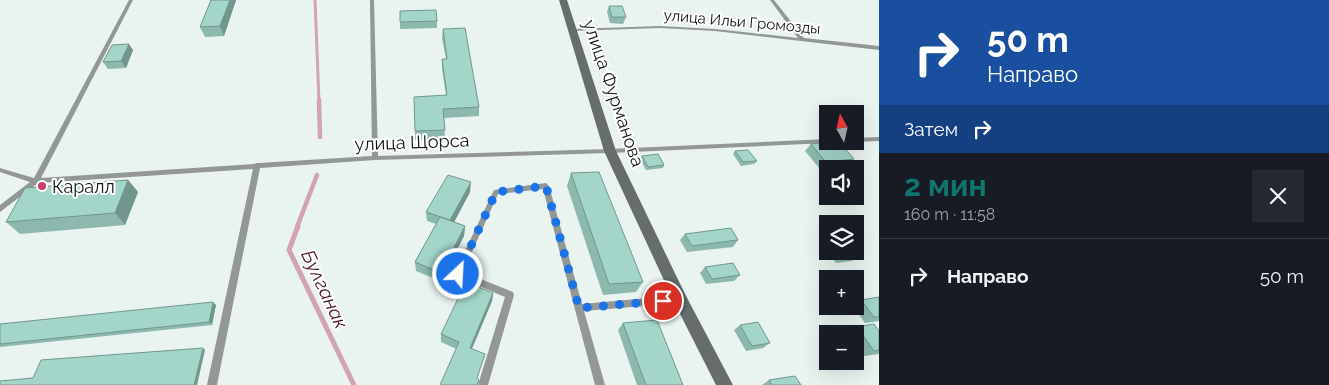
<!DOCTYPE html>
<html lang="ru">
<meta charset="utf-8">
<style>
:root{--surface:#171b24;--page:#242831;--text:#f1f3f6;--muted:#9ea1a6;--line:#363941;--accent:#0f766e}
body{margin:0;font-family:Raleway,sans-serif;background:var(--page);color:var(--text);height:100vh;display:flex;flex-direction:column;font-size:19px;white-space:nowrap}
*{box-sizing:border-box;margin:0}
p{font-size:16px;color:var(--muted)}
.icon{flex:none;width:28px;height:28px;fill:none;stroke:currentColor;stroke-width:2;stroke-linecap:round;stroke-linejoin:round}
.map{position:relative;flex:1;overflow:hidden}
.sheet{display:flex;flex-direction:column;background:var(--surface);width:450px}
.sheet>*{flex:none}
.hud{background:#1a4fa0;color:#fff;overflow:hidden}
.needle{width:32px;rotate:352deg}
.buttons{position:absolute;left:819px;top:105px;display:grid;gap:10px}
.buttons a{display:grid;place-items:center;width:45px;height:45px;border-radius:0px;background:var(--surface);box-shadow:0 5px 20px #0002;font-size:25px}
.pin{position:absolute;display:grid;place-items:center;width:42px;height:42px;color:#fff;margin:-21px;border:2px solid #fff;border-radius:50%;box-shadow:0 1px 5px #0007}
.me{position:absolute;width:55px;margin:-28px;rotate:25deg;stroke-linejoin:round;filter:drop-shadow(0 0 4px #0008)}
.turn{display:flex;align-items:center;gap:18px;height:105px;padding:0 25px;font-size:22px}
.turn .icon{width:65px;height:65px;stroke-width:2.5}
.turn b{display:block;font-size:35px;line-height:42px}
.then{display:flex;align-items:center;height:48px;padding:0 25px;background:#0003;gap:10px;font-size:19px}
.round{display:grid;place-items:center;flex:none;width:52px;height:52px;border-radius:0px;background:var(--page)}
.headline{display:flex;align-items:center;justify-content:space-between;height:85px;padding:0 25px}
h1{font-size:30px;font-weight:700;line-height:38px;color:var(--accent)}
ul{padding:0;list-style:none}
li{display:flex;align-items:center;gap:15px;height:75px;padding:0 25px;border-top:1px solid var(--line)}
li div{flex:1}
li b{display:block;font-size:19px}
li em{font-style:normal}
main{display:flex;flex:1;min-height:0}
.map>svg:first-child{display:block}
</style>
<main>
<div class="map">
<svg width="879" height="385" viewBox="0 0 879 385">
<rect width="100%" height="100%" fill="#e9f4f1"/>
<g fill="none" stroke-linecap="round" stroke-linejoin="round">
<polyline stroke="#d1a4ae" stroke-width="3" points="315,0 319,101"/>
<g stroke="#d1a4ae" stroke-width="4.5">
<polyline points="319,100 320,137"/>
<polyline points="297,227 317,175"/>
</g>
<polyline stroke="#d1a4ae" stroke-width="5" points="298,226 289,250 354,385"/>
<g fill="#939796" fill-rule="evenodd">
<polygon points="129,0 133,0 41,178 254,164 257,163 259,163 372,156 370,0 374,0 378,156 610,149 828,139 828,141 831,141 828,143 610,153 375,160 260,168 217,385 207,385 253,169 38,183 0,212 0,205 30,182 0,172 0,168 34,178"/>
<polygon points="770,0 774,0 804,38 879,46 879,50 715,31 660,28 573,31 571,30 573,29 660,26 715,29 798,38"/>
<polygon points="879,137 879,141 855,142 853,141 855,141 855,138"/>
<polygon points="546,183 549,186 582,304 680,295 683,296 684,299 683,302 680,303 584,311 605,385 595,385 543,189 498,194 463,272 513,292 514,295 488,385 478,385 505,297 455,276 454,274 494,190"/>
</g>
<polygon fill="#666d6b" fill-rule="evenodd" points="559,0 567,0 616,151 685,294 733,385 716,385 675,304 604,151"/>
</g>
<g fill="#8cb8ad">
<polygon points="211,0 236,0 224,36 205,37 200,27"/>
<polygon points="609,6 626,17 623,24 610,23 607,12"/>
<polygon points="437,21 437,28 400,29 400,22"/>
<polygon points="443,29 479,107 479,116 444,118 445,139 415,140 415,131 446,95 442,69 442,59 446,59 442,38"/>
<polygon points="133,50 126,68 108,69 103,62"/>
<polygon points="811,144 854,159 848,166 820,169 805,151"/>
<polygon points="735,151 757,161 754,164 741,166 733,154"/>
<polygon points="642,156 664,165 663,168 646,170 640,159"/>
<polygon points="571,173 643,282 636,292 603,295 567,186"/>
<polygon points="128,180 138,192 125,225 20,234 6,222"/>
<polygon points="470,192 454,222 465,226 464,236 441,281 416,271 415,262 436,224 427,221 426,212"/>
<polygon points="685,234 738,240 733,247 687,252 680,240"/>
<polygon points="828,242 828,251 855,251 860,255 852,261 836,263 823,246"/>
<polygon points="705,267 740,275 734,281 706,284 700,273"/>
<polygon points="493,293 492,301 472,349 485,354 483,361 441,342 441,334"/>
<polygon points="879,297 879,321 865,323 853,306 855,306 855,304 861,300"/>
<polygon points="216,305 212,325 0,347 0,324"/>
<polygon points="623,323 683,385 637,385 618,330"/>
<polygon points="740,325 770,343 763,348 746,351 734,330"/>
<polygon points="857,327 879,331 879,354 864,356 855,342 855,334 849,334 848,332"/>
<polygon points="769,380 801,385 762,385"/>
</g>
<g fill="#72968d">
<polygon points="230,0 236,0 224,36 220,26"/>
<polygon points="129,44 133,50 126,68 121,61"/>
<polygon points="128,180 138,192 125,225 115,213"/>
<polygon points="471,182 470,192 450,230 450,220"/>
<polygon points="465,226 464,236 441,281 441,273"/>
<polygon points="493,293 492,301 469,355 470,348"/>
<polygon points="213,302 216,305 212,325 209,322"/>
<polygon points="203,348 205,350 197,385 194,385"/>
</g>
<g fill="#a3d6c9" stroke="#72968d">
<polygon points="211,0 230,0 220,26 200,27"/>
<polygon points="609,6 622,6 626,17 612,17"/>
<polygon points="436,10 437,21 400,22 400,11"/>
<polygon points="465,28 479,107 443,109 445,130 415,131 414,97 447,95 442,59 447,59 443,29"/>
<polygon points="129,44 121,61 103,62 112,45"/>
<polygon points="838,141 854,159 826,162 811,144"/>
<polygon points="748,150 757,161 743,162 735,151"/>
<polygon points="658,154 664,165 648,167 642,156"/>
<polygon points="599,172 643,282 609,284 571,173"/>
<polygon points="448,175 471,182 450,220 426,212"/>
<polygon points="128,180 115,213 6,222 25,188"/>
<polygon points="440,217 465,226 441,273 415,262"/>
<polygon points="731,228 738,240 692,246 685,234"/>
<polygon points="855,248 860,255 843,257 839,251 855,251"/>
<polygon points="733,263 740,275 712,279 705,267"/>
<polygon points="466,282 493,293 470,348 485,354 477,378 479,380 477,385 440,385 459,342 441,334"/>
<polygon points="879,297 879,317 874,317 861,300"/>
<polygon points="213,302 209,322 0,344 0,324"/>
<polygon points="657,320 683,385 646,385 623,323"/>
<polygon points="758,322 770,343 752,346 740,325"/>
<polygon points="874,324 879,331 879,350 874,351 857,327"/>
<polygon points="203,348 194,385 0,385 0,381 33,378 41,360"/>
<polygon points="795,376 801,385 772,385 769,380"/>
</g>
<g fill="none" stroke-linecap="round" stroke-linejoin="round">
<polyline stroke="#1a73e8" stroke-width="9" stroke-dasharray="0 16.2" points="458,274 496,192 546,186 579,308 663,301"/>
</g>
<circle fill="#cc3f71" stroke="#fff" stroke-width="2" cx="42" cy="186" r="5"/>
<g text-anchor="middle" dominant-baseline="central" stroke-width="4" stroke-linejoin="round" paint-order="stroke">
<g font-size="15" fill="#121514" stroke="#fff">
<text transform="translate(742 22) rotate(5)">улица Ильи Громозды</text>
</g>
<g font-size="18" fill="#121514" stroke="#fff">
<text transform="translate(614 93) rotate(71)">улица Фурманова</text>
<text transform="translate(412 142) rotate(-2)">улица Щорса</text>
</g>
<g font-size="18" fill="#121514" stroke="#fff" text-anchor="start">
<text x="52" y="186">Каралл</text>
</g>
<g font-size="19" font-style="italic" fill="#4a1225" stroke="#fff">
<text transform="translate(325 289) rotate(65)">Булганак</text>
</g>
</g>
</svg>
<div class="buttons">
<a><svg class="needle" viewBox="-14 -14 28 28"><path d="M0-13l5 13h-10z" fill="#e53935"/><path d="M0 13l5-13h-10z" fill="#9ea1a6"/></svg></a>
<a><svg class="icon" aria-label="sound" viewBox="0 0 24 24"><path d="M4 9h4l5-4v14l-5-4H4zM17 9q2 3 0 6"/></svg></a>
<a><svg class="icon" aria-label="layers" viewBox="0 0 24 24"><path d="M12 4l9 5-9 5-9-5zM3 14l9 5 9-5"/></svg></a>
<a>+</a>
<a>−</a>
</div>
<div class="pin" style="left:663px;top:301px;background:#d93025"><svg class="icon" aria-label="arrive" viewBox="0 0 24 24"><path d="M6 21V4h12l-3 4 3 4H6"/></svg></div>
<svg class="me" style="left:458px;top:274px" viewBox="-20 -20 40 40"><circle r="17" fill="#1a73e8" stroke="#fff" stroke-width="3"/><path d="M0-11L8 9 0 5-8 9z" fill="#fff"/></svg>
</div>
<section class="sheet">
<div class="hud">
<div class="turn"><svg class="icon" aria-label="right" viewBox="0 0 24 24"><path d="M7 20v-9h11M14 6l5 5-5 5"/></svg><div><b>50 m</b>Направо</div></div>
<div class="then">Затем<svg class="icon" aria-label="right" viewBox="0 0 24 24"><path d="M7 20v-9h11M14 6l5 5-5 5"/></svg></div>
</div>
<div class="headline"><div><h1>2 мин</h1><p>160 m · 11:58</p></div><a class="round"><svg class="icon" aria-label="close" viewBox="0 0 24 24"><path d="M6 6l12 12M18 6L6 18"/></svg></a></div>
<ul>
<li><svg class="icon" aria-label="right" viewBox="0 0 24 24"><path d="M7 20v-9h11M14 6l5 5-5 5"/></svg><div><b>Направо</b></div><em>50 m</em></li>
</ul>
</section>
</main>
